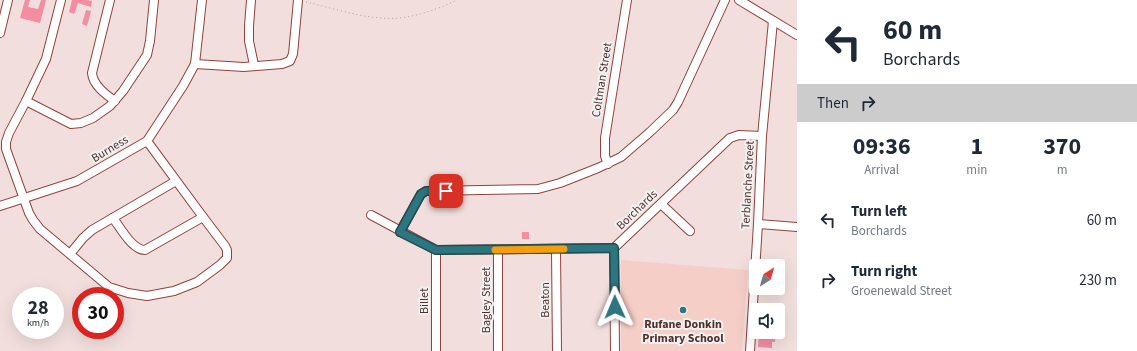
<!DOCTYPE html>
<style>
:root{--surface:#fff;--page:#f2f2f3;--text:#1f2937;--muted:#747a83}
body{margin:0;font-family:"Source Sans 3",sans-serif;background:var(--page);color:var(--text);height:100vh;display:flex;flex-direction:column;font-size:15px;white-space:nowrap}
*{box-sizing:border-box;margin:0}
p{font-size:13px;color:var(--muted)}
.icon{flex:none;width:22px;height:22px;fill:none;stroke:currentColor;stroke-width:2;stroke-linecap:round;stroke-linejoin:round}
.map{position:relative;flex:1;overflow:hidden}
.side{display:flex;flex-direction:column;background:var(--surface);width:340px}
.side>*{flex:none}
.guide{background:#fff;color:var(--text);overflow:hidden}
.needle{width:26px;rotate:37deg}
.tools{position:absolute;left:749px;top:259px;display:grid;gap:8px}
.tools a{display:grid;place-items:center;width:36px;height:36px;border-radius:4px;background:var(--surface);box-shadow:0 4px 16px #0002;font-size:20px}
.speed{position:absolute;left:12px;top:287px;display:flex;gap:8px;font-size:20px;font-weight:700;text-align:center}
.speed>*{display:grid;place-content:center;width:52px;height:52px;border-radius:50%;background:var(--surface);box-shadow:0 4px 16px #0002;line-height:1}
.speed small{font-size:10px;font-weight:400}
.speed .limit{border:6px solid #d22;background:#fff;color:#111}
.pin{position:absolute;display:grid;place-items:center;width:34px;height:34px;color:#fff;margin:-17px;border-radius:8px;box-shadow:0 2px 6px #0006}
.me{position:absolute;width:44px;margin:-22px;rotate:359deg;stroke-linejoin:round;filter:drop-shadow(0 0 3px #0008)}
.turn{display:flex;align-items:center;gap:14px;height:84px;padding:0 20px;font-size:18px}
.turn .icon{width:52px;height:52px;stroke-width:2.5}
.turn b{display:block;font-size:28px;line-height:34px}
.then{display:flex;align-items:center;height:38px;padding:0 20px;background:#0003;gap:8px;font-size:15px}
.eta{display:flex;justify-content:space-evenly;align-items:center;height:68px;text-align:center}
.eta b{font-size:24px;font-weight:700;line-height:28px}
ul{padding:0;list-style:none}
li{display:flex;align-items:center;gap:12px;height:60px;padding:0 20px}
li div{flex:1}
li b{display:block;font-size:15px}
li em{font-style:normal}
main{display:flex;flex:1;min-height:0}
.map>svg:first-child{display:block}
</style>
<main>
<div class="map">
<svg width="797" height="351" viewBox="0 0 797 351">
<rect width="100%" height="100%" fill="#f2dfdd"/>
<polygon fill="#f6cec8" points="621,260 748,270 742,351 621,351"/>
<g fill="#f48da2">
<polygon points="25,0 30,0 28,7 38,9 41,0 46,0 40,23 20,18"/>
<polygon points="72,0 87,0 92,1 91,7 78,3 74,14 69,12"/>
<polygon points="86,10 91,11 87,26 82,24"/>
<rect x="522" y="232" width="7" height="7"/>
<polygon points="759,332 776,332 775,342 772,342 772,348 758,347"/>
</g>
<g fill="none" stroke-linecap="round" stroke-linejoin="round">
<g stroke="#90433c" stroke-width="10">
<g id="minor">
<polyline points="61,0 46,59 26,101 9,133 6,142 6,149 29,213 33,220 40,229 109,287 128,293 147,296 174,291 197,282 220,265 227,258 227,250 225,246 203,217 147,141"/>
<path d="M110 0 92 73C93 85 105 94 115 101"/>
<polyline points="251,0 249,26 249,41 254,65"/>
<polyline points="739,0 797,35"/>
<polyline points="0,33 8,0"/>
<polyline points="195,64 244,67 282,64 290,61 293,54 298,0"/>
<polyline points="26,101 71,124 81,123 93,118 110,106 123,91 147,55 150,41 154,0"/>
<polyline points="608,164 605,156 605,138 627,0"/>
<polyline points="661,204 690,231"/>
<polyline points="0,206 77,181 147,141 183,86 195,64 202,0"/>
<polyline points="371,215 436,250 614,248 730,138 739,135 762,136"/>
<path d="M113 218C120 227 132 250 145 250L203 217"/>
<polyline points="758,224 797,227"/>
<polyline points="400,232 421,194 426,191 538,189 560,183 598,168 621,157 650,132 673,110 678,102 725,0"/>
<polyline points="614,248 615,351"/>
<polyline points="498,250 498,351"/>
<polyline points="556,250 557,351"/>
<polyline points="70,254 83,238 92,230 176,181"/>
<polyline points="436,351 436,250"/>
<polyline points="750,351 758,224 762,136 773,21"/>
</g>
</g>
<path stroke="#b29996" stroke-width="1" stroke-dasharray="1 3" stroke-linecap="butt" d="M306 2C341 10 380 25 416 15 430 12 444 6 457 0"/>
<use href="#minor" stroke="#fff" stroke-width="8"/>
</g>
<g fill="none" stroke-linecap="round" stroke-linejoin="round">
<g stroke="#1e4d53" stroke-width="10">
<polyline id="route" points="446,191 426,191 421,194 400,232 436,250 614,248 615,307"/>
</g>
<use href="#route" stroke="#2e767f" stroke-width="7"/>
<polyline stroke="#f59e0b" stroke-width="7" points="495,250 564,249"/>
</g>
<circle fill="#2e767f" stroke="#f1f1f1" stroke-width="1.5" cx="683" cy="310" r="4"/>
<g text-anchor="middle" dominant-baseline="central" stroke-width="4" stroke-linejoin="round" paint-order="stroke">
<g font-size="12" fill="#53302c" stroke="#f1f1f1">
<text transform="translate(602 80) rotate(-81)">Coltman Street</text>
<text transform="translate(110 149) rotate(-31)">Burness</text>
<text transform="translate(748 185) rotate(-87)">Terblanche Street</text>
<text transform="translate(637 210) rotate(-44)">Borchards</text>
<text transform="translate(486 300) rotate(-90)">Bagley Street</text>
<text transform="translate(545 300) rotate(-90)">Beaton</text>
<text transform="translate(424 301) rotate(-90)">Billet</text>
</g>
<g font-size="12" font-weight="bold" fill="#53302c" stroke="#f1f1f1">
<text x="683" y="324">Rufane Donkin<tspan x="683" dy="14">Primary School</tspan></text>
</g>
</g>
</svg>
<div class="tools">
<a><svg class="needle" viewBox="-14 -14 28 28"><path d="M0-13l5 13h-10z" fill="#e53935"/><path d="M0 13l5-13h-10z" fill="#747a83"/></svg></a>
<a><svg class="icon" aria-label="sound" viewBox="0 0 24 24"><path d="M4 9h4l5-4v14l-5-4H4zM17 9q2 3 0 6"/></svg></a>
</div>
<div class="speed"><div>28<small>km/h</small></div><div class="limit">30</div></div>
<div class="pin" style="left:446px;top:191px;background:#d93025"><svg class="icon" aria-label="arrive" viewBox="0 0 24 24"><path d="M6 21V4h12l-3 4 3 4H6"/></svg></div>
<svg class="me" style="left:615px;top:307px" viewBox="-20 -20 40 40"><path d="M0-17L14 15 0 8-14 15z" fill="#2e767f" stroke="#fff" stroke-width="4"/></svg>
</div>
<section class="side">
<div class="guide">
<div class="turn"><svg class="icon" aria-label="left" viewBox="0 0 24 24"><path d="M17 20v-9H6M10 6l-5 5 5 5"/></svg><div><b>60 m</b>Borchards</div></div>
<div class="then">Then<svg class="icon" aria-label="right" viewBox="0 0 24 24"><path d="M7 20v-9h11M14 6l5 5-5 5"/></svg></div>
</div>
<div class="eta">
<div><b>09:36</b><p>Arrival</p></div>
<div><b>1</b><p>min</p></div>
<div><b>370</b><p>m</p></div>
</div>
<ul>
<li><svg class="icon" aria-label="left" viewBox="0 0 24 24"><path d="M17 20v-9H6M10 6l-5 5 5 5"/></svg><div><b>Turn left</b><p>Borchards</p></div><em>60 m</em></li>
<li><svg class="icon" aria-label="right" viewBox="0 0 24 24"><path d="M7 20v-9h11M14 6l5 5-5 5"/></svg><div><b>Turn right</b><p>Groenewald Street</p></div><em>230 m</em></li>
</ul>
</section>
</main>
